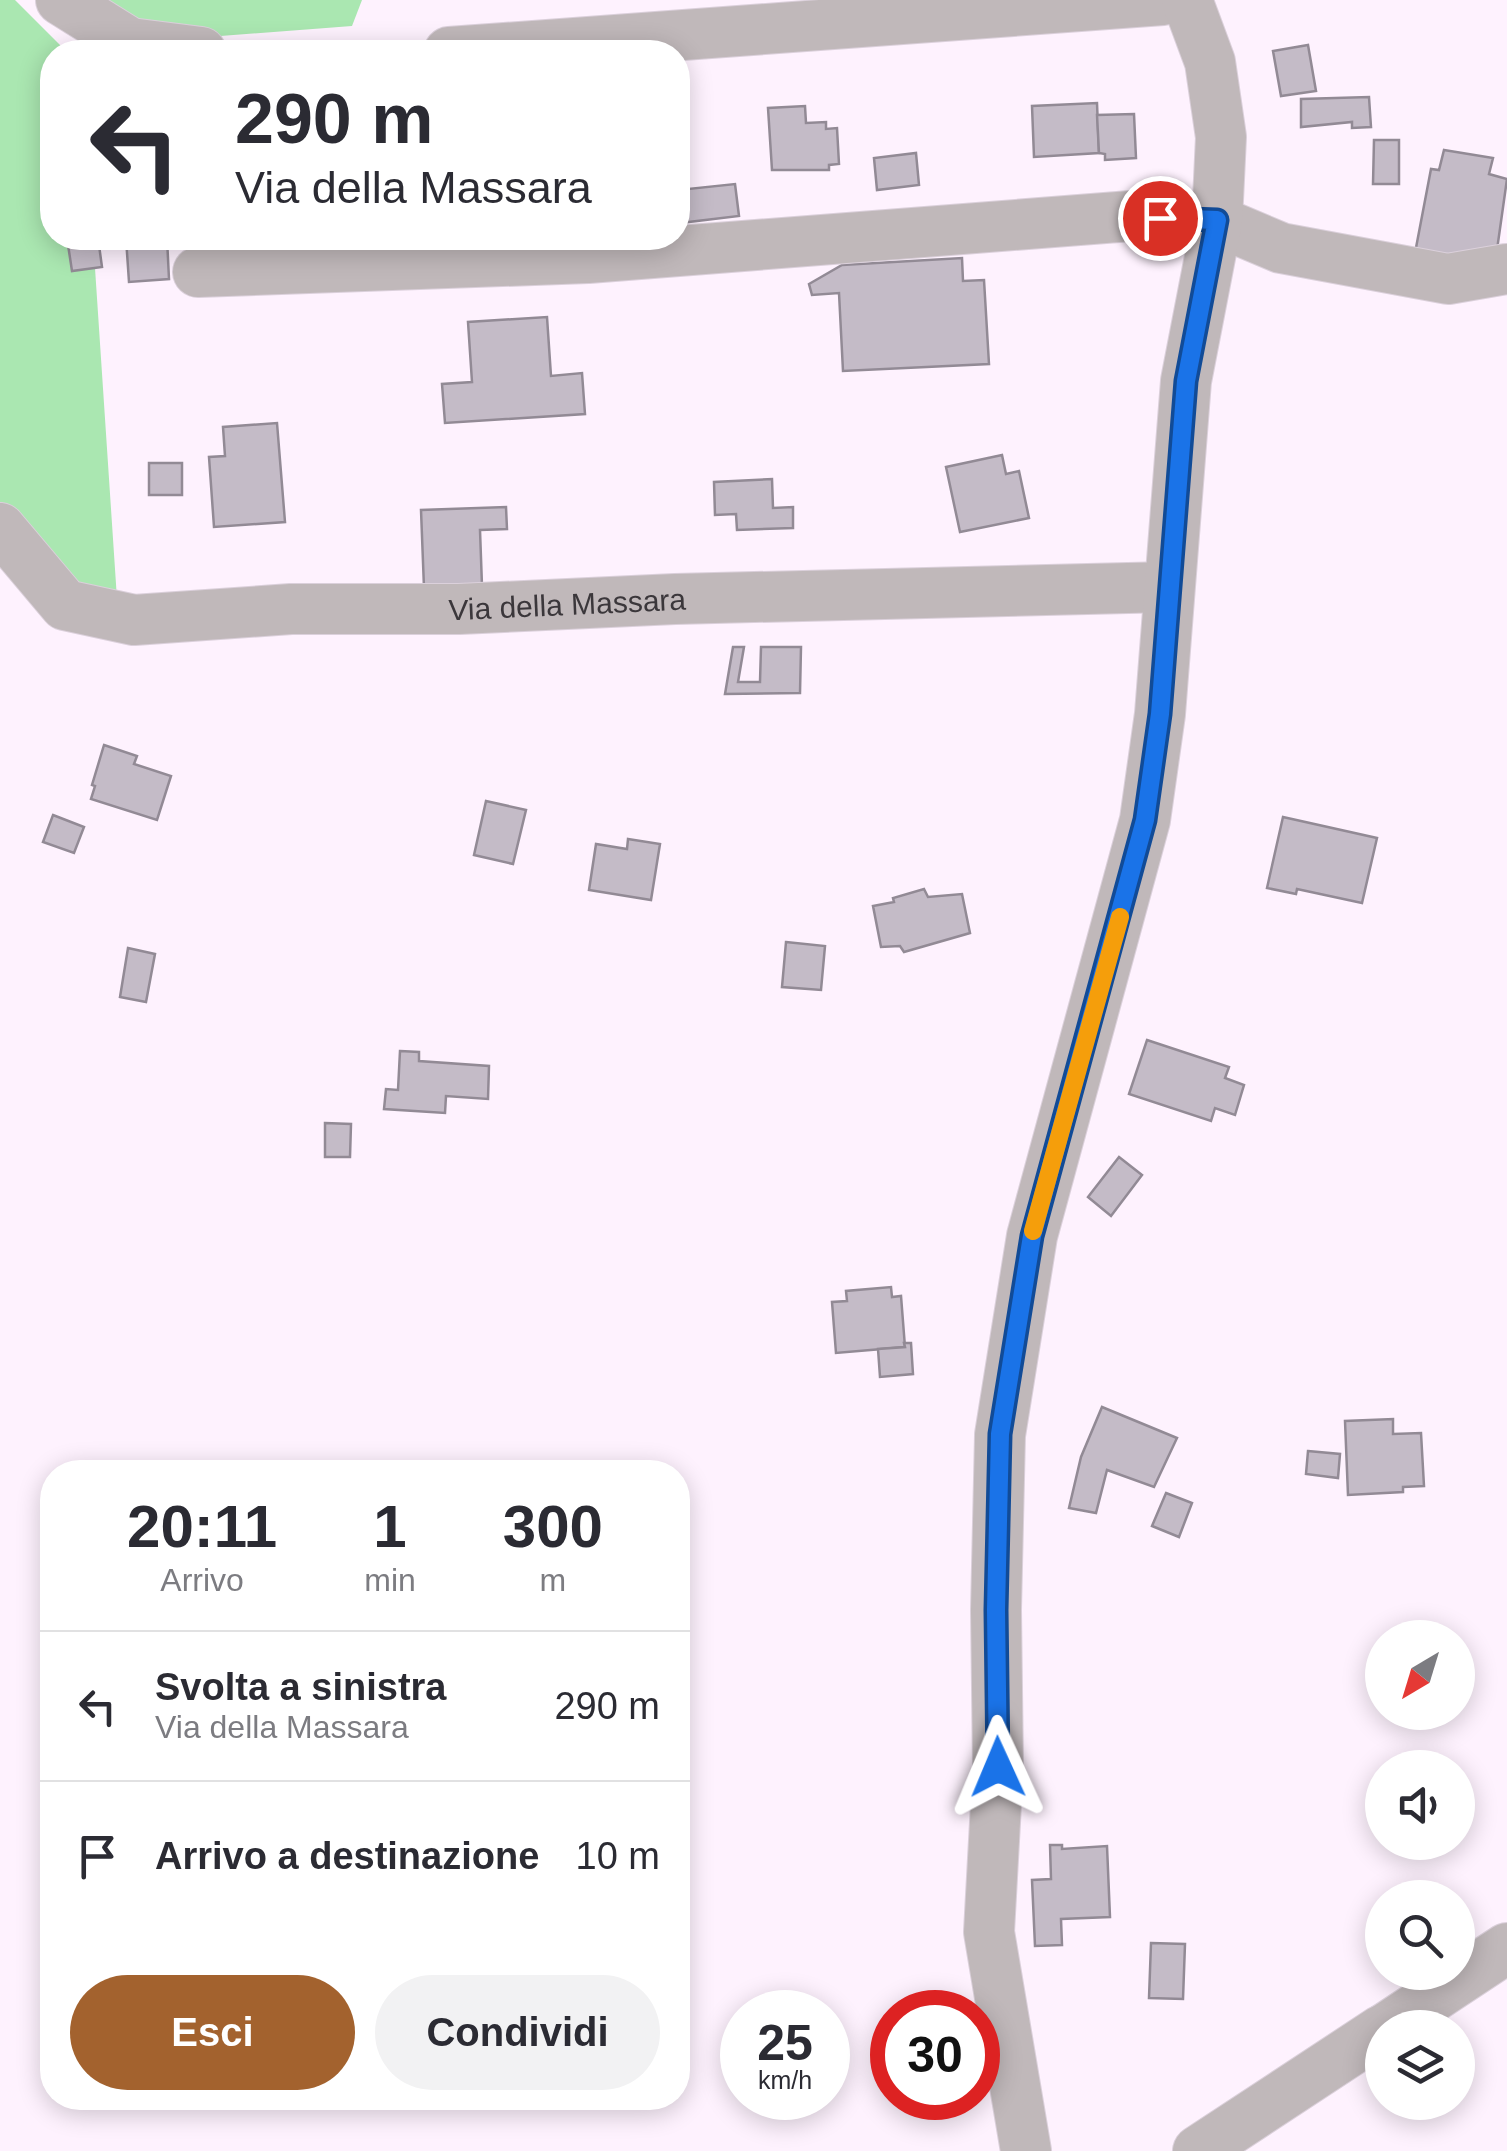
<!DOCTYPE html>
<html lang="it">
<style>
:root{--surface:#fff;--page:#f2f2f3;--text:#2b2b33;--muted:#7c7c81;--line:#e1e1e2;--accent:#a3622e}
body{margin:0;font-family:Helvetica,sans-serif;background:var(--page);color:var(--text);height:100vh;display:flex;flex-direction:column;font-size:38px;white-space:nowrap}
*{box-sizing:border-box;margin:0}
p{font-size:32px;color:var(--muted)}
.icon{flex:none;width:55px;height:55px;fill:none;stroke:currentColor;stroke-width:2;stroke-linecap:round;stroke-linejoin:round}
.map{position:relative;flex:1;overflow:hidden}
.drawer{position:absolute;left:40px;top:1460px;width:650px;height:650px;display:flex;flex-direction:column;background:var(--surface);border-radius:40px;box-shadow:0 5px 25px #0003}
.drawer>*{flex:none}
.top-card{position:absolute;left:40px;top:40px;width:650px;height:210px;border-radius:40px;box-shadow:0 5px 25px #0003;background:#fff;color:var(--text);overflow:hidden}
.needle{width:65px;rotate:218deg}
.controls{position:absolute;left:1365px;top:1620px;display:grid;gap:20px}
.controls a{display:grid;place-items:center;width:110px;height:110px;border-radius:50%;background:var(--surface);box-shadow:0 5px 25px #0003;font-size:50px}
.speed{position:absolute;left:720px;top:1990px;display:flex;gap:20px;font-size:50px;font-weight:700;text-align:center}
.speed>*{display:grid;place-content:center;width:130px;height:130px;border-radius:50%;background:var(--surface);box-shadow:0 5px 25px #0003;line-height:1}
.speed small{font-size:25px;font-weight:400}
.speed .limit{border:15px solid #d22;background:#fff;color:#111}
.pin{position:absolute;display:grid;place-items:center;width:85px;height:85px;color:#fff;margin:-42px;border:5px solid #fff;border-radius:50%;box-shadow:0 2px 10px #0007}
.me{position:absolute;width:110px;margin:-55px;rotate:359deg;stroke-linejoin:round;filter:drop-shadow(0 0 8px #0008)}
.turn{display:flex;align-items:center;gap:35px;height:210px;padding:0 30px;font-size:45px}
.turn .icon{width:130px;height:130px;stroke-width:2.5}
.turn b{display:block;font-size:70px;line-height:85px}
.eta{display:flex;justify-content:space-evenly;align-items:center;height:170px;text-align:center}
.eta b{font-size:60px;font-weight:600;line-height:70px}
.cta{display:flex;gap:20px;margin-top:auto;padding:20px 30px}
.cta a{flex:1;height:115px;border-radius:60px;background:var(--accent);color:#fff;font-size:40px;font-weight:600;line-height:115px;text-align:center}
.cta a+a{background:var(--page);color:var(--text)}
ul{padding:0;list-style:none}
li{display:flex;align-items:center;gap:30px;height:150px;padding:0 30px;border-top:2px solid var(--line)}
li div{flex:1}
li b{display:block;font-size:38px}
li em{font-style:normal}
.map>svg:first-child{display:block}
</style>
<div class="map">
<svg width="1507" height="2151" viewBox="0 0 1507 2151">
<rect width="100%" height="100%" fill="#fef2fe"/>
<g fill="#aae7b1">
<polygon points="0,0 15,0 67,52 52,52 52,238 93,238 117,599 50,587 0,526"/>
<polygon points="61,0 362,0 352,26 130,43"/>
</g>
<g fill="#c4bbc7" stroke="#928a95" stroke-width="2.5">
<polygon points="1308,45 1316,91 1281,96 1273,51"/>
<polygon points="1369,97 1371,127 1352,128 1352,122 1301,127 1301,99"/>
<polygon points="1097,103 1099,153 1034,157 1032,106"/>
<polygon points="805,106 806,123 826,122 826,129 837,128 839,164 829,165 829,170 772,170 768,108"/>
<polygon points="1134,114 1136,158 1105,160 1105,154 1099,153 1097,115"/>
<polygon points="1374,140 1399,140 1399,184 1373,184"/>
<polygon points="1444,150 1493,158 1489,174 1507,179 1496,257 1415,253 1431,169 1439,170"/>
<polygon points="916,153 919,185 877,190 874,158"/>
<polygon points="735,184 739,216 680,223 678,190"/>
<polygon points="67,238 98,238 102,267 72,271"/>
<polygon points="126,238 167,238 169,279 129,282"/>
<polygon points="962,258 963,281 984,280 989,364 843,371 839,293 812,295 809,284 842,265"/>
<polygon points="547,317 551,376 582,373 585,414 445,423 442,384 472,382 468,322"/>
<polygon points="277,423 285,522 214,527 209,457 225,456 223,427"/>
<polygon points="1002,455 1006,474 1019,471 1029,518 960,532 946,467"/>
<rect x="149" y="463" width="33" height="32"/>
<polygon points="772,479 773,508 793,507 793,528 737,530 736,514 715,515 714,482"/>
<polygon points="506,507 507,529 480,530 482,586 424,588 421,510"/>
<polygon points="733,647 744,647 738,682 760,682 761,647 801,647 800,693 725,694"/>
<polygon points="104,745 137,756 134,764 171,776 157,820 91,799 95,786 92,785"/>
<polygon points="486,801 526,810 513,864 474,855"/>
<polygon points="53,815 84,827 74,853 43,842"/>
<polygon points="1283,817 1377,838 1362,903 1297,889 1296,894 1267,888"/>
<polygon points="628,839 660,844 651,900 589,890 596,844 627,849"/>
<polygon points="924,889 928,897 962,894 970,933 904,952 900,946 881,947 873,906 894,902 893,898"/>
<polygon points="786,942 825,946 821,990 782,987"/>
<polygon points="128,948 155,954 146,1002 120,997"/>
<polygon points="1147,1040 1229,1067 1225,1078 1244,1085 1235,1115 1215,1108 1211,1121 1129,1094"/>
<polygon points="400,1051 419,1052 419,1061 489,1066 488,1099 446,1096 445,1113 384,1109 386,1089 398,1090"/>
<polygon points="325,1123 351,1124 350,1157 325,1157"/>
<polygon points="1119,1157 1142,1175 1111,1216 1088,1197"/>
<polygon points="891,1287 892,1297 901,1296 905,1347 836,1353 832,1302 847,1301 846,1291"/>
<polygon points="904,1343 911,1343 913,1374 880,1377 878,1349 905,1347"/>
<polygon points="1102,1407 1177,1438 1154,1487 1107,1470 1096,1513 1069,1508 1081,1457"/>
<polygon points="1393,1419 1393,1434 1421,1433 1424,1486 1403,1487 1403,1492 1348,1495 1345,1421"/>
<polygon points="1308,1451 1340,1454 1338,1478 1306,1474"/>
<polygon points="1166,1493 1192,1503 1179,1537 1152,1526"/>
<polygon points="1050,1845 1062,1845 1062,1849 1107,1846 1110,1917 1061,1919 1062,1945 1035,1946 1032,1880 1051,1879"/>
<polygon points="1151,1943 1185,1944 1183,1999 1149,1998"/>
</g>
<g fill="none" stroke-linecap="round" stroke-linejoin="round">
<g stroke="#dbd0db" stroke-width="52">
<g id="minor">
<polyline points="61,0 130,43 201,52"/>
<polyline points="449,52 1163,0"/>
<polyline points="198,272 588,258 1131,216 1217,221 1281,248 1448,279 1507,269"/>
<path id="s1" d="M0 528 65 605 134 620 291 609H459L675 599 1169 587"/>
<polyline points="1386,2028 1507,1948"/>
<polyline points="1026,2151 989,1932 998,1767 996,1610 1000,1435 1032,1236 1145,820 1160,714 1186,381 1217,221 1221,137 1210,62 1187,0"/>
<polyline points="1198,2151 1382,2030"/>
</g>
</g>
<use href="#minor" stroke="#c0b8ba" stroke-width="50"/>
</g>
<g fill="none" stroke-linecap="round" stroke-linejoin="round">
<g stroke="#114b97" stroke-width="25">
<polyline id="route" points="998,1767 996,1610 1000,1434 1032,1236 1145,820 1160,714 1186,381 1217,220 1160,218"/>
</g>
<use href="#route" stroke="#1a73e8" stroke-width="18"/>
<polyline stroke="#f59e0b" stroke-width="18" points="1033,1231 1120,917"/>
</g>
<g text-anchor="middle" dominant-baseline="central" stroke-width="9" stroke-linejoin="round" paint-order="stroke">
<g font-size="30" fill="#3b373b" stroke="#fef2fe">
<text stroke="none"><textPath href="#s1" startOffset="605">Via della Massara</textPath></text>
</g>
</g>
</svg>
<div class="controls">
<a><svg class="needle" viewBox="-14 -14 28 28"><path d="M0-13l5 13h-10z" fill="#e53935"/><path d="M0 13l5-13h-10z" fill="#7c7c81"/></svg></a>
<a><svg class="icon" aria-label="sound" viewBox="0 0 24 24"><path d="M4 9h4l5-4v14l-5-4H4zM17 9q2 3 0 6"/></svg></a>
<a><svg class="icon" aria-label="search" viewBox="0 0 24 24"><circle cx="10" cy="10" r="6"/><path d="M15 15l6 6"/></svg></a>
<a><svg class="icon" aria-label="layers" viewBox="0 0 24 24"><path d="M12 4l9 5-9 5-9-5zM3 14l9 5 9-5"/></svg></a>
</div>
<div class="speed"><div>25<small>km/h</small></div><div class="limit">30</div></div>
<div class="pin" style="left:1160px;top:218px;background:#d93025"><svg class="icon" aria-label="arrive" viewBox="0 0 24 24"><path d="M6 21V4h12l-3 4 3 4H6"/></svg></div>
<svg class="me" style="left:998px;top:1767px" viewBox="-20 -20 40 40"><path d="M0-17L14 15 0 8-14 15z" fill="#1a73e8" stroke="#fff" stroke-width="4"/></svg>
<div class="top-card">
<div class="turn"><svg class="icon" aria-label="left" viewBox="0 0 24 24"><path d="M17 20v-9H6M10 6l-5 5 5 5"/></svg><div><b>290 m</b>Via della Massara</div></div>
</div>
<section class="drawer">
<div class="eta">
<div><b>20:11</b><p>Arrivo</p></div>
<div><b>1</b><p>min</p></div>
<div><b>300</b><p>m</p></div>
</div>
<ul>
<li><svg class="icon" aria-label="left" viewBox="0 0 24 24"><path d="M17 20v-9H6M10 6l-5 5 5 5"/></svg><div><b>Svolta a sinistra</b><p>Via della Massara</p></div><em>290 m</em></li>
<li><svg class="icon" aria-label="arrive" viewBox="0 0 24 24"><path d="M6 21V4h12l-3 4 3 4H6"/></svg><div><b>Arrivo a destinazione</b></div><em>10 m</em></li>
</ul>
<div class="cta"><a>Esci</a><a>Condividi</a></div>
</section>
</div>
